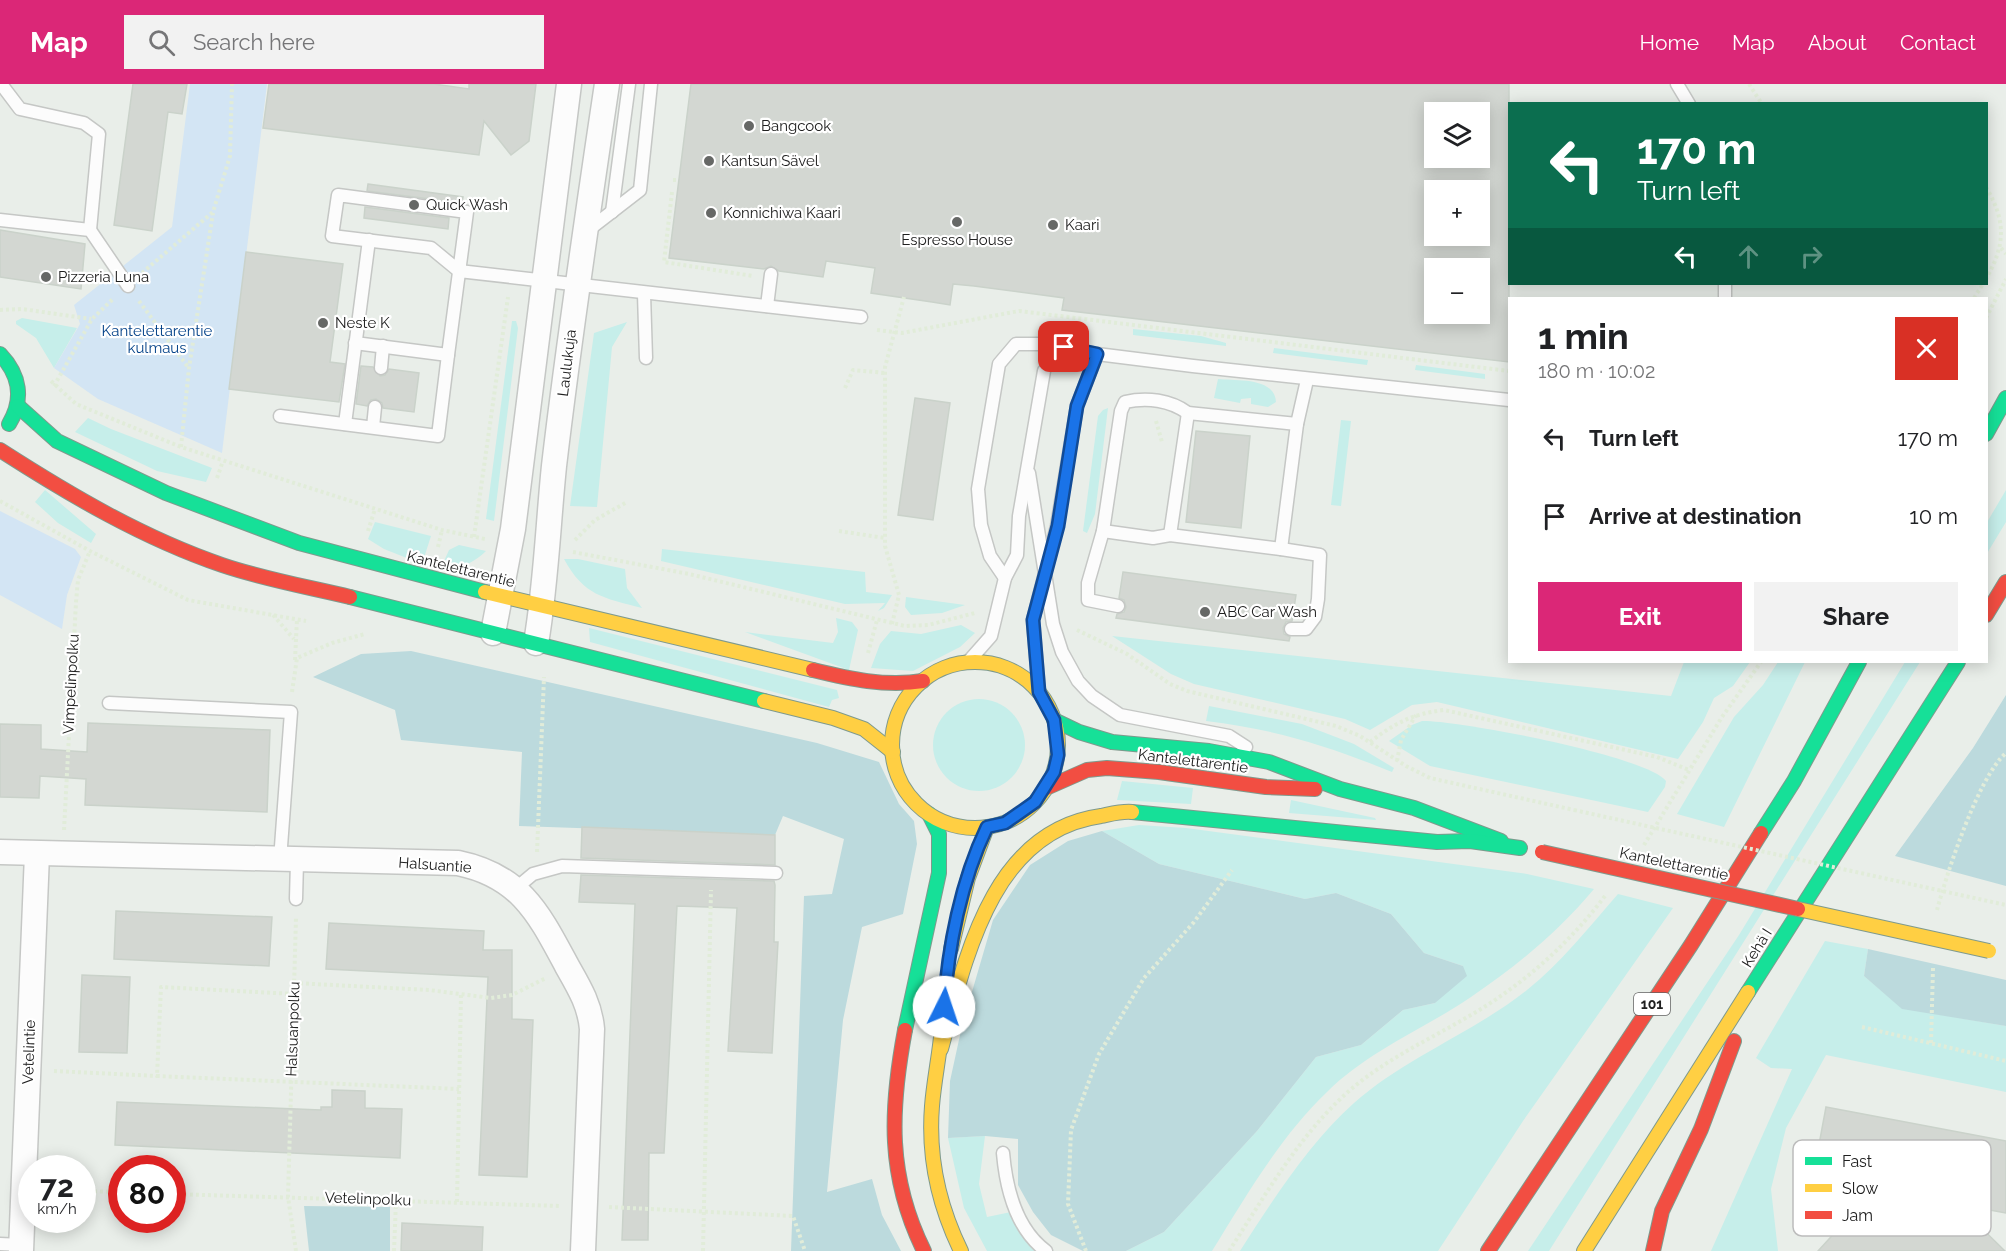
<!DOCTYPE html>
<meta charset="utf-8">
<style>
:root{--surface:#fff;--page:#f2f2f2;--text:#202124;--muted:#757577;--accent:#db2777}
body{margin:0;font-family:Raleway,sans-serif;background:var(--page);color:var(--text);height:100vh;display:flex;flex-direction:column;font-size:22px;white-space:nowrap}
*{box-sizing:border-box;margin:0}
p{font-size:20px;color:var(--muted)}
.icon{flex:none;width:33px;height:33px;fill:none;stroke:currentColor;stroke-width:2;stroke-linecap:round;stroke-linejoin:round}
.map{position:relative;flex:1;overflow:hidden}
.sheet{position:absolute;left:1508px;top:213px;width:480px;height:366px;display:flex;flex-direction:column;background:var(--surface);border-radius:0px;box-shadow:0 3px 15px #0003}
.sheet>*{flex:none}
.guide{position:absolute;left:1508px;top:18px;width:480px;height:183px;border-radius:0px;box-shadow:0 3px 15px #0003;background:#0b6e4f;color:#fff;overflow:hidden}
.buttons{position:absolute;left:1424px;top:18px;display:grid;gap:12px}
.buttons a{display:grid;place-items:center;width:66px;height:66px;border-radius:0px;background:var(--surface);box-shadow:0 3px 15px #0003;font-size:30px}
.speed{position:absolute;left:18px;top:1071px;display:flex;gap:12px;font-size:30px;font-weight:700;text-align:center}
.speed>*{display:grid;place-content:center;width:78px;height:78px;border-radius:50%;background:var(--surface);box-shadow:0 3px 15px #0003;line-height:1}
.speed small{font-size:15px;font-weight:400}
.speed .limit{border:9px solid #d22;background:#fff;color:#111}
.pin{position:absolute;display:grid;place-items:center;width:51px;height:51px;color:#fff;margin:-26px;border-radius:12px;box-shadow:0 3px 9px #0006}
.me{position:absolute;width:66px;margin:-33px;rotate:4deg;stroke-linejoin:round;filter:drop-shadow(0 0 4px #0008)}
.turn{display:flex;align-items:center;gap:21px;height:126px;padding:0 30px;font-size:27px}
.turn .icon{width:78px;height:78px;stroke-width:2.5}
.turn b{display:block;font-size:42px;line-height:51px}
.lanes{display:flex;align-items:center;height:57px;padding:0 30px;background:#0003;justify-content:center;gap:30px;direction:ltr}
.lanes .off{opacity:.35}
.round{display:grid;place-items:center;flex:none;width:63px;height:63px;border-radius:0px;background:var(--page)}
.overview{display:flex;align-items:center;justify-content:space-between;height:102px;padding:0 30px}
h1{font-size:36px;font-weight:700;line-height:45px}
.cta{display:flex;gap:12px;margin-top:auto;padding:12px 30px}
.cta a{flex:1;height:69px;border-radius:0px;background:var(--accent);color:#fff;font-size:24px;font-weight:700;line-height:69px;text-align:center}
.cta a+a{background:var(--page);color:var(--text)}
ul{padding:0;list-style:none}
li{display:flex;align-items:center;gap:18px;height:78px;padding:0 30px}
li div{flex:1}
li b{display:block;font-size:22px}
li em{font-style:normal}
header{display:flex;align-items:center;gap:36px;box-sizing:border-box;height:84px;padding:0 30px;background:var(--accent);color:#fff}
header strong{font-size:28px}
nav{display:flex;gap:33px;margin-inline-start:auto;font-size:21px}
.search{width:420px;height:54px;background:var(--page);display:flex;align-items:center;gap:15px;box-sizing:border-box;padding:0 21px;border-radius:0px;color:var(--muted);font-size:22px}
.map>svg:first-child{display:block}
</style>
<header>
<strong>Map</strong>
<div class="search"><svg class="icon" aria-label="search" viewBox="0 0 24 24"><circle cx="10" cy="10" r="6"/><path d="M15 15l6 6"/></svg>Search here</div>
<nav><a>Home</a><a>Map</a><a>About</a><a>Contact</a></nav>
</header>
<div class="map">
<svg width="2006" height="1167" viewBox="0 0 2006 1167">
<rect width="100%" height="100%" fill="#e9eee9"/>
<g fill="#c6eeea">
<polygon points="22,234 77,244 54,284 36,254 16,240 16,237"/>
<polygon points="512,237 516,237 518,244 494,437 486,435"/>
<polygon points="627,238 612,263 597,423 570,422 594,249"/>
<polygon points="1133,245 1201,252 1226,259 1226,262 1133,251"/>
<polygon points="1274,264 1368,276 1367,281 1273,269"/>
<polygon points="1416,281 1485,290 1485,295 1415,286"/>
<path d="M1218 295C1236 297 1275 293 1276 318L1268 323 1251 320V314L1241 315 1240 319 1214 314Z"/>
<polygon points="1108,324 1095,430 1087,449 1083,447 1098,332 1103,326"/>
<polygon points="88,334 111,345 212,384 206,398 157,387 75,348"/>
<polygon points="1341,336 1351,337 1341,422 1331,421"/>
<polygon points="45,406 96,450 91,459 58,439 35,418"/>
<polygon points="2006,406 2006,438 1986,471 1986,440"/>
<polygon points="375,438 431,452 422,480 384,465 368,455"/>
<path d="M459 461 486 467C474 479 457 487 441 484L449 466Z"/>
<polygon points="662,465 865,488 866,508 892,511 884,524 878,527 885,519 845,520 661,477"/>
<path d="M564 475H578L625 485 627 504 642 524C604 514 584 512 564 475Z"/>
<polygon points="906,513 965,521 942,529 911,531 905,523"/>
<polygon points="836,534 852,538 858,546 849,586 745,548 833,559 838,548"/>
<polygon points="961,541 975,549 960,563 913,587 871,584 880,560 891,547 921,550"/>
<polygon points="589,544 837,606 839,614 832,616 829,623 590,558"/>
<polygon points="1112,552 1671,612 1684,578 1750,578 1733,602 1714,614 1703,638 1678,675 1437,618 1412,621 1370,646 1345,635 1194,600 1171,590"/>
<polygon points="1778,578 1805,578 1724,743 1677,730 1734,633 1763,601"/>
<polygon points="1905,578 1920,578 1549,1167 1528,1167 1739,851"/>
<circle cx="979" cy="661" r="46"/>
<path d="M1209 622 1302 640 1354 660 1394 684 1392 688C1329 662 1274 645 1206 637Z"/>
<path d="M1422 637C1458 636 1647 672 1666 697L1665 703 1648 728 1430 682 1389 657 1412 641Z"/>
<polygon points="1122,697 1193,704 1191,720 1117,716"/>
<polygon points="1291,716 1375,734 1376,736 1289,729"/>
<path d="M1139 741 1186 744 1527 790 1594 805C1559 847 1517 882 1471 913 1424 945 1368 967 1327 1008 1280 1053 1246 1112 1212 1167H1126L1164 1148 1257 1047 1316 973 1361 961 1403 926 1435 919 1463 882 1424 869 1391 830 1336 809 1305 815 1159 780 1102 747Z"/>
<path d="M1618 810 1673 824 1523 1037 1438 1167H1240C1272 1117 1310 1058 1354 1019 1406 973 1473 949 1527 906 1561 879 1589 843 1618 810Z"/>
<polygon points="1825,857 1868,865 1864,892 1902,924 2006,942 2006,1008 1826,971 1786,1044 1771,1105 1778,1167 1711,1167 1792,985 1771,984 1756,974"/>
<polygon points="985,1052 979,1100 987,1133 1011,1128 1036,1167 987,1167 964,1124 948,1054"/>
</g>
<g fill="#bcdadd">
<polygon points="411,567 817,659 879,678 899,720 914,737 917,760 903,830 862,843 843,936 827,1108 872,1095 882,1131 901,1167 791,1167 804,812 832,810 844,755 783,732 775,751 519,742 522,668 401,656 395,626 313,593 361,570"/>
<polygon points="2006,611 2006,802 1895,772 1973,664"/>
<polygon points="1102,747 1159,780 1305,815 1336,809 1391,830 1424,869 1463,882 1467,892 1435,919 1403,926 1361,961 1316,973 1257,1047 1164,1148 1126,1167 1083,1167 1051,1151 1033,1128 1018,1101 1018,1055 985,1052 948,1054 950,997 962,942 993,836 1030,781 1068,757"/>
<polygon points="1868,865 2006,896 2006,942 1902,925 1864,892"/>
<polygon points="304,1122 390,1123 390,1167 309,1167"/>
</g>
<g fill="#d3e5f4">
<polygon points="190,0 267,0 222,369 98,315 54,284 80,240 74,221 172,143"/>
<polygon points="0,427 75,465 81,473 67,511 62,545 0,511"/>
</g>
<g fill="#d3d7d2" stroke="#cad2ca" stroke-width="1.5" fill-rule="evenodd">
<polygon points="133,0 187,0 182,30 168,28 152,147 114,141"/>
<polygon points="269,0 434,0 469,5 469,0 536,0 529,57 511,71 484,37 479,71 263,44"/>
<path d="M691 0H1509V278L1062 226 1064 214 974 202 953 200 950 221 932 218 871 209 875 184 826 177 823 193 779 187 771 182 764 185 669 174ZM1434 28H1479V74H1434ZM1434 106H1479V152H1434ZM1434 184H1479V230H1434Z"/>
<polygon points="368,100 463,113 462,119 367,107"/>
<polygon points="365,123 449,134 448,145 364,134"/>
<polygon points="0,146 85,160 81,205 0,193"/>
<polygon points="246,168 343,180 330,278 345,280 339,318 229,305"/>
<polygon points="361,282 373,283 380,292 385,291 389,285 419,289 414,328 383,324 382,319 376,315 371,316 367,322 356,320"/>
<polygon points="915,314 950,319 933,436 898,431"/>
<polygon points="1196,347 1250,352 1241,444 1186,438"/>
<polygon points="1123,488 1296,511 1292,537 1286,538 1283,544 1284,550 1290,553 1289,557 1116,534 1117,530 1124,528 1126,523 1124,516 1119,514"/>
<polygon points="88,639 270,646 267,728 85,721 86,695 40,692 39,714 0,713 0,640 41,641 41,665 87,668"/>
<polygon points="582,743 775,751 775,781 581,774"/>
<polygon points="581,791 774,797 775,801 774,858 778,858 772,969 728,967 737,824 677,822 664,1069 649,1069 648,1156 622,1156 635,820 579,818"/>
<polygon points="116,827 272,833 269,882 114,875"/>
<polygon points="329,839 484,847 483,866 512,866 512,935 533,936 527,1093 479,1091 488,893 326,885"/>
<polygon points="82,891 130,893 127,969 79,968"/>
<polygon points="332,1006 365,1007 365,1024 402,1025 400,1074 115,1061 117,1018 321,1026 321,1023 332,1023"/>
<polygon points="1826,1023 2006,1057 2006,1129 1957,1120 2005,1167 1818,1167 1841,1142 1911,1112 1813,1093"/>
<polygon points="402,1139 483,1143 482,1167 401,1167"/>
</g>
<g fill="none" stroke-linecap="round" stroke-linejoin="round">
<g stroke="#c5c7c5" stroke-width="15">
<g id="lane">
<polyline points="1,0 20,25 84,39 99,50 90,146"/>
<polyline points="1677,0 1689,20"/>
<polyline points="612,128 629,0"/>
<polyline points="0,136 90,146 128,202"/>
<polyline points="587,147 640,106 651,0"/>
<polyline points="1725,200 1725,214"/>
<polyline points="644,210 646,274"/>
<polyline points="767,222 771,190"/>
<polyline points="355,259 448,271 467,128 338,111 332,152 431,164 459,187 861,233"/>
<polyline points="381,284 383,262"/>
<polyline points="280,332 438,352 448,271"/>
<polyline points="345,340 369,156"/>
<polyline points="373,343 375,323"/>
<polyline points="1029,389 1053,540 1062,568 1078,597 1092,612 1120,631 1229,652 1246,663"/>
<polyline points="1103,447 1153,454 1170,451 1281,465 1297,340 1307,296"/>
<polyline points="1170,451 1188,329"/>
<polyline points="1281,465 1320,471 1318,515 1315,533 1306,545 1291,545"/>
<polyline points="1005,494 990,472 981,441 978,405 999,280 1016,260 1048,260 1097,270 1193,282 1509,316"/>
<path d="M1118 522 1088 516V499L1103 447 1121 327 1125 318C1147 313 1170 316 1188 329L1297 340"/>
<polyline points="968,578 991,552 1005,494 1017,471 1019,432 1044,287"/>
<polyline points="1039,608 1033,536 1057,442 1077,322 1097,270"/>
<polyline points="109,619 291,628 280,776"/>
<polyline points="515,805 533,790 562,782 776,789"/>
<polyline points="296,815 297,777"/>
<path d="M1003 1069C1006 1103 1016 1145 1046 1167"/>
<polyline points="0,1160 22,1161"/>
</g>
</g>
<g stroke="#c5c7c5" stroke-width="27">
<g id="street">
<polyline points="493,549 513,445 569,0"/>
<path d="M536 559C546 501 548 441 554 382 569 254 588 127 607 0"/>
<path d="M0 768 458 779C521 792 539 830 567 882 579 903 590 921 592 945L583 1167"/>
<polyline points="21,1167 37,770"/>
</g>
</g>
<g stroke="#7f9a8d" stroke-width="16">
<g id="fast">
<path d="M0 270C20 291 24 315 9 340"/>
<polyline points="18,322 57,357 166,409 299,459 485,508"/>
<polyline points="1986,350 2006,314"/>
<polyline points="350,513 764,617"/>
<polyline points="1054,636 1079,648 1112,658 1209,667 1269,678 1340,705 1414,724 1501,757"/>
<polyline points="1132,728 1437,758 1470,757 1520,764"/>
<polyline points="1761,749 1794,697 1859,578"/>
<polyline points="1748,908 1958,578"/>
<polyline points="905,946 939,789 939,750 929,730"/>
</g>
</g>
<g stroke="#7f9a8d" stroke-width="16">
<g id="slow">
<polyline points="485,508 813,586"/>
<circle cx="975" cy="661" r="83"/>
<polyline points="764,617 833,634 864,645 893,668"/>
<polyline points="951,865 968,794 987,743"/>
<path d="M942 943C940 969 934 996 932 1022 928 1072 939 1122 961 1167"/>
<path d="M941 965C965 876 991 747 1101 732 1111 730 1122 727 1132 728"/>
<polyline points="1584,1167 1748,908"/>
</g>
</g>
<g stroke="#7f9a8d" stroke-width="16">
<g id="jam">
<path d="M0 366C70 411 143 454 222 481 263 495 308 503 350 513"/>
<polyline points="1986,531 2006,498"/>
<path d="M813 586C850 595 885 603 923 597"/>
<polyline points="1046,704 1087,686 1107,684 1159,688 1266,703 1315,705"/>
<path d="M905 946C890 1026 887 1092 924 1167"/>
<polyline points="1488,1167 1691,861 1761,749"/>
<polyline points="1653,1167 1662,1127 1701,1045 1734,957"/>
</g>
</g>
<g stroke="#e1ecd9" stroke-width="4" stroke-dasharray="3 3" stroke-linecap="butt">
<polyline points="1749,0 1762,20"/>
<polyline points="673,96 679,96"/>
<path d="M1986 103C2006 137 2006 160 1986 195"/>
<polyline points="672,108 664,178 753,192"/>
<polyline points="2001,164 2006,170"/>
<polyline points="142,189 213,128 230,72 232,0"/>
<polyline points="1974,214 1983,200"/>
<polyline points="139,217 188,283"/>
<polyline points="0,226 22,225 91,235"/>
<polyline points="1986,234 2006,195"/>
<polyline points="877,246 902,249 1019,227 1509,287"/>
<polyline points="51,297 76,320 181,363 442,446 485,455"/>
<polyline points="54,302 92,235 114,214"/>
<polyline points="845,304 853,286 885,289"/>
<polyline points="1156,337 1162,358"/>
<polyline points="181,363 189,284 213,129"/>
<polyline points="217,394 223,377"/>
<polyline points="0,417 90,467 188,516 306,537"/>
<polyline points="368,447 375,425"/>
<polyline points="839,447 885,454"/>
<polyline points="474,453 508,213"/>
<polyline points="575,456 595,436 627,418"/>
<polyline points="438,463 442,446"/>
<polyline points="573,468 689,490 905,542 928,541 975,529"/>
<polyline points="273,531 294,555"/>
<polyline points="892,540 899,511 885,462 885,283 904,213"/>
<polyline points="1077,546 1127,570 1170,600 1187,607 1336,642 1360,652 1406,682 1430,694 1574,726"/>
<polyline points="868,569 877,536"/>
<polyline points="295,576 297,535"/>
<polyline points="292,608 297,574 332,559 365,550"/>
<path d="M1370 658C1395 639 1412 630 1444 626L1657 673 1689 686"/>
<polyline points="1397,677 1401,656 1416,631"/>
<polyline points="64,746 76,518 78,496 90,467"/>
<polyline points="1644,761 1722,633 1761,578"/>
<polyline points="537,768 544,593"/>
<path d="M1937 826C1947 789 1978 693 2006 669"/>
<polyline points="294,899 429,906 491,914 512,911 546,894"/>
<polyline points="294,910 161,903 157,992 459,1005"/>
<polyline points="1862,943 2006,977"/>
<polyline points="1931,959 1933,884"/>
<polyline points="54,987 157,992"/>
<polyline points="82,1107 122,1108"/>
<polyline points="172,1110 560,1122"/>
<polyline points="457,1118 461,910"/>
<polyline points="609,1123 793,1132 805,1167"/>
<polyline points="296,1167 288,1113 296,834"/>
<polyline points="394,1167 396,1117"/>
<polyline points="703,1167 711,806"/>
<polyline points="1086,1167 1068,1120 1071,1046 1099,970 1144,894 1194,838 1232,786"/>
<path d="M1229 1167C1265 1112 1299 1051 1349 1007 1388 973 1437 952 1481 925 1528 896 1571 857 1605 812"/>
</g>
<use href="#lane" stroke="#fcfcfc" stroke-width="12"/>
<use href="#street" stroke="#fcfcfc" stroke-width="24"/>
<use href="#fast" stroke="#16e098" stroke-width="14"/>
<use href="#slow" stroke="#ffcf43" stroke-width="14"/>
<use href="#jam" stroke="#f24e42" stroke-width="14"/>
<g stroke="#7f9a8d" stroke-width="16" stroke-linecap="butt">
<polyline id="slow-bridge" points="1798,825 1989,867"/>
</g>
<g stroke="#7f9a8d" stroke-width="16" stroke-linecap="butt">
<polyline id="jam-bridge" points="1542,768 1798,825"/>
</g>
<polyline stroke="#e1ecd9" stroke-width="4" stroke-dasharray="3 3" stroke-linecap="butt" points="1574,726 2006,821"/>
<use href="#slow-bridge" stroke="#ffcf43" stroke-width="14"/>
<use href="#jam-bridge" stroke="#f24e42" stroke-width="14"/>
</g>
<g fill="none" stroke-linecap="round" stroke-linejoin="round">
<g stroke="#114b97" stroke-width="15">
<path id="route" d="M944 923C948 863 961 797 987 743L1005 739 1035 718 1054 688 1058 671 1054 636 1039 608 1033 536 1058 442 1077 322 1097 270 1064 263"/>
</g>
<use href="#route" stroke="#1a73e8" stroke-width="10"/>
</g>
<g fill="#666866" stroke="#fff" stroke-width="2">
<circle cx="749" cy="42" r="6"/>
<circle cx="709" cy="77" r="6"/>
<circle cx="414" cy="121" r="6"/>
<circle cx="711" cy="129" r="6"/>
<circle cx="957" cy="138" r="6"/>
<circle cx="1053" cy="141" r="6"/>
<circle cx="46" cy="193" r="6"/>
<circle cx="323" cy="239" r="6"/>
<circle cx="1205" cy="528" r="6"/>
</g>
<g text-anchor="middle" dominant-baseline="central" stroke-width="4.5" stroke-linejoin="round" paint-order="stroke">
<rect fill="#fff" stroke="#636363" stroke-width="1.5" x="1634" y="909" width="36" height="22" rx="4.5"/>
<g font-size="14" font-weight="bold" fill="#202020">
<text x="1652" y="920">101</text>
</g>
<g font-size="15" fill="#202020" stroke="#fff" text-anchor="start">
<text x="761" y="42">Bangcook</text>
<text x="721" y="77">Kantsun Sävel</text>
<text x="426" y="121">Quick Wash</text>
<text x="723" y="129">Konnichiwa Kaari</text>
<text x="1065" y="141">Kaari</text>
<text x="957" y="156" text-anchor="middle">Espresso House</text>
<text x="58" y="193">Pizzeria Luna</text>
<text x="335" y="239">Neste K</text>
<text x="1217" y="528">ABC Car Wash</text>
</g>
<g font-size="15" fill="#044288" stroke="#fff">
<text x="157" y="247">Kantelettarentie<tspan x="157" dy="17">kulmaus</tspan></text>
</g>
<g font-size="15" fill="#202020" stroke="#fff">
<text transform="translate(567 279) rotate(-83)">Laulukuja</text>
<text transform="translate(461 485) rotate(14)">Kantelettarentie</text>
<text transform="translate(71 600) rotate(-87)">Vimpelinpolku</text>
<text transform="translate(1193 677) rotate(7)">Kantelettarentie</text>
<text transform="translate(1674 780) rotate(12)">Kantelettarentie</text>
<text transform="translate(435 781) rotate(4)">Halsuantie</text>
<text transform="translate(1757 864) rotate(-58)">Kehä I</text>
<text transform="translate(293 945) rotate(-88)">Halsuanpolku</text>
<text transform="translate(29 968) rotate(-88)">Vetelintie</text>
<text transform="translate(368 1115) rotate(2)">Vetelinpolku</text>
</g>
</g>
<rect x="1793" y="1056" width="198" height="96" rx="9" fill="#fff" stroke="#bcbcbc" stroke-width="1.5"/>
<rect x="1805" y="1073" width="27" height="8" fill="#16e098"/>
<rect x="1805" y="1100" width="27" height="8" fill="#ffcf43"/>
<rect x="1805" y="1127" width="27" height="8" fill="#f24e42"/>
<g font-size="16" fill="#202020">
<text x="1842" y="1083">Fast</text>
<text x="1842" y="1110">Slow</text>
<text x="1842" y="1137">Jam</text>
</g>
</svg>
<div class="buttons">
<a><svg class="icon" aria-label="layers" viewBox="0 0 24 24"><path d="M12 4l9 5-9 5-9-5zM3 14l9 5 9-5"/></svg></a>
<a>+</a>
<a>−</a>
</div>
<div class="speed"><div>72<small>km/h</small></div><div class="limit">80</div></div>
<div class="pin" style="left:1064px;top:263px;background:#d93025"><svg class="icon" aria-label="arrive" viewBox="0 0 24 24"><path d="M6 21V4h12l-3 4 3 4H6"/></svg></div>
<svg class="me" style="left:944px;top:923px" viewBox="-20 -20 40 40"><circle r="19" fill="#fff"/><path d="M0-13L10 11 0 6-10 11z" fill="#1a73e8"/></svg>
<div class="guide">
<div class="turn"><svg class="icon" aria-label="left" viewBox="0 0 24 24"><path d="M17 20v-9H6M10 6l-5 5 5 5"/></svg><div><b>170 m</b>Turn left</div></div>
<div class="lanes"><svg class="icon" aria-label="left" viewBox="0 0 24 24"><path d="M17 20v-9H6M10 6l-5 5 5 5"/></svg><svg class="icon off" aria-label="ahead" viewBox="0 0 24 24"><path d="M12 20V5M6 11l6-6 6 6"/></svg><svg class="icon off" aria-label="right" viewBox="0 0 24 24"><path d="M7 20v-9h11M14 6l5 5-5 5"/></svg></div>
</div>
<section class="sheet">
<div class="overview"><div><h1>1 min</h1><p>180 m · 10:02</p></div><a class="round" style="background:#d93025;color:#fff"><svg class="icon" aria-label="close" viewBox="0 0 24 24"><path d="M6 6l12 12M18 6L6 18"/></svg></a></div>
<ul>
<li><svg class="icon" aria-label="left" viewBox="0 0 24 24"><path d="M17 20v-9H6M10 6l-5 5 5 5"/></svg><div><b>Turn left</b></div><em>170 m</em></li>
<li><svg class="icon" aria-label="arrive" viewBox="0 0 24 24"><path d="M6 21V4h12l-3 4 3 4H6"/></svg><div><b>Arrive at destination</b></div><em>10 m</em></li>
</ul>
<div class="cta"><a>Exit</a><a>Share</a></div>
</section>
</div>
